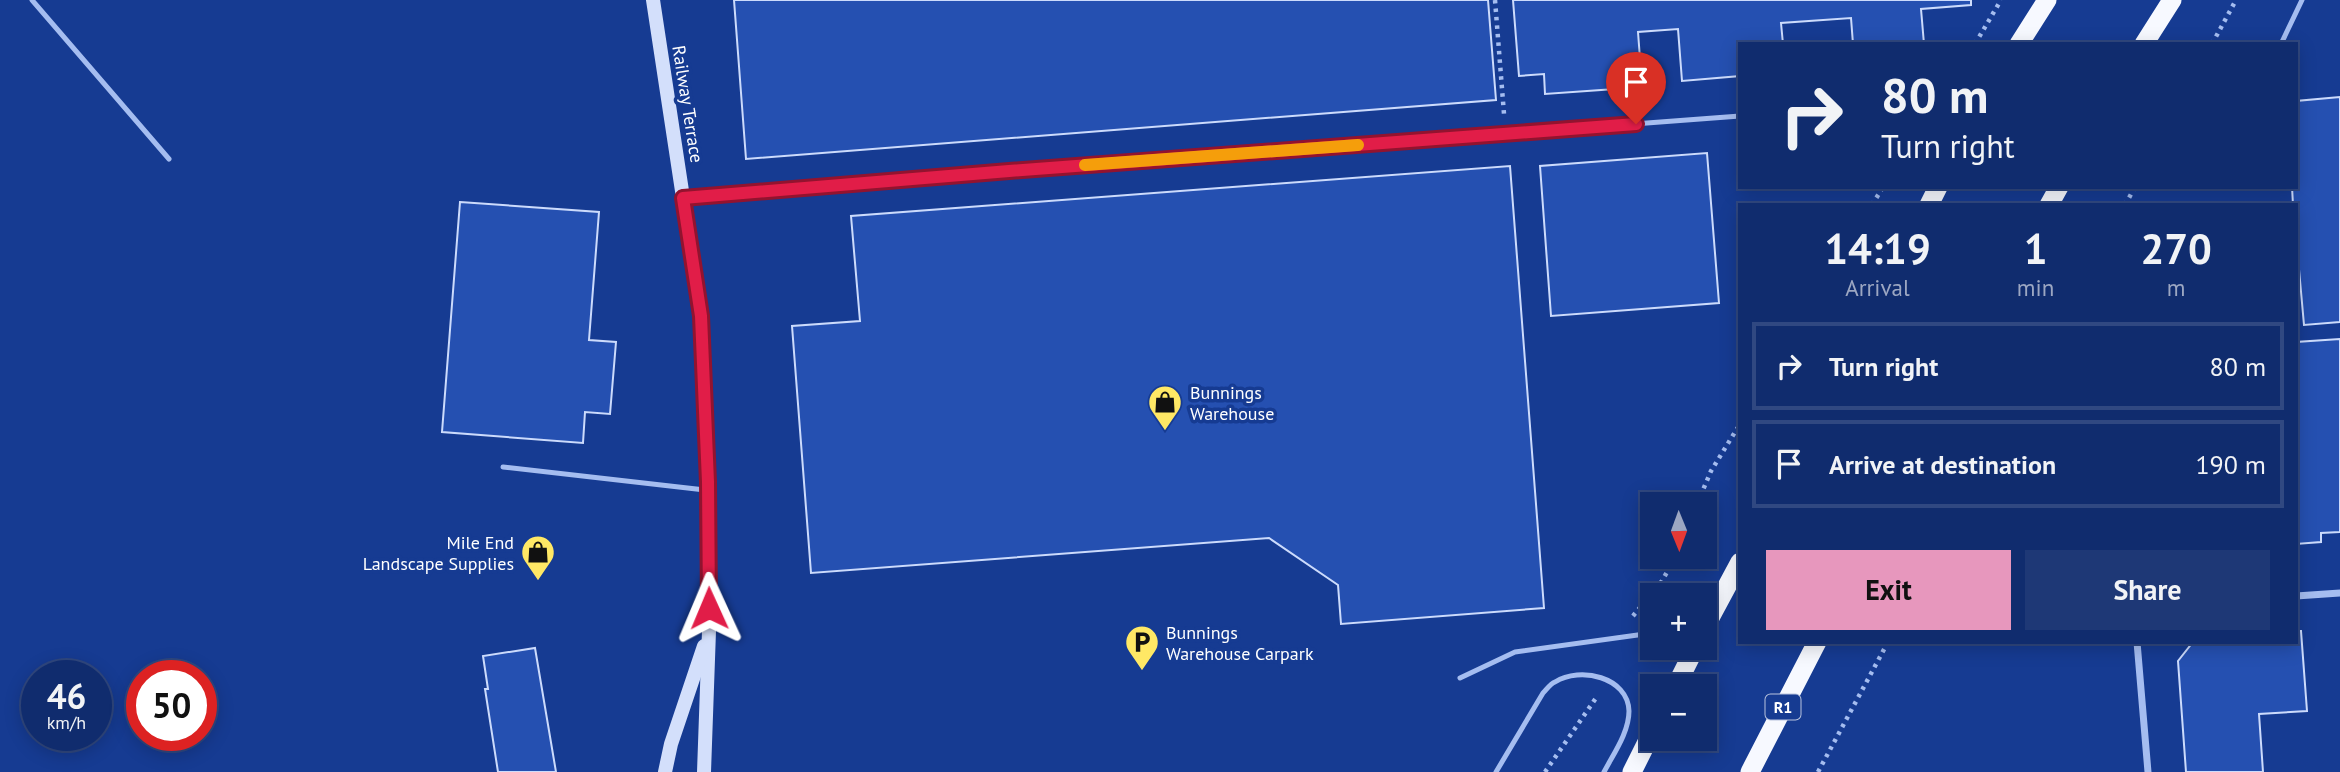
<!DOCTYPE html>
<meta charset="utf-8">
<style>
:root{--surface:#102c6e;--page:#1e3876;--text:#f1f3f6;--muted:#9ca7c2;--line:#304881;--accent:#e797bd}
body{margin:0;font-family:"PT Sans",sans-serif;background:var(--page);color:var(--text);height:100vh;display:flex;flex-direction:column;font-size:26px;white-space:nowrap}
*{box-sizing:border-box;margin:0}
p{font-size:23px;color:var(--muted)}
.icon{flex:none;width:38px;height:38px;fill:none;stroke:currentColor;stroke-width:2;stroke-linecap:round;stroke-linejoin:round}
.map{position:relative;flex:1;overflow:hidden}
.panel{position:absolute;left:1738px;top:203px;width:560px;height:441px;display:flex;flex-direction:column;background:var(--surface);border-radius:0px;box-shadow:0 4px 18px #0003,0 0 0 2px var(--line)}
.panel>*{flex:none}
.banner{position:absolute;left:1738px;top:42px;width:560px;height:147px;border-radius:0px;box-shadow:0 4px 18px #0003,0 0 0 2px var(--line);background:#102c6e;color:var(--text);overflow:hidden}
.needle{width:46px;rotate:179deg}
.tools{position:absolute;left:1640px;top:492px;display:grid;gap:14px}
.tools a{display:grid;place-items:center;width:77px;height:77px;border-radius:0px;background:var(--surface);box-shadow:0 4px 18px #0003,0 0 0 2px var(--line);font-size:35px}
.speed{position:absolute;left:21px;top:660px;display:flex;gap:14px;font-size:35px;font-weight:700;text-align:center}
.speed>*{display:grid;place-content:center;width:91px;height:91px;border-radius:50%;background:var(--surface);box-shadow:0 4px 18px #0003,0 0 0 2px var(--line);line-height:1}
.speed small{font-size:18px;font-weight:400}
.speed .limit{border:10px solid #d22;background:#fff;color:#111}
.pin{position:absolute;display:grid;place-items:center;width:60px;height:60px;color:#fff;margin:-72px -30px;border-radius:50% 50% 50% 0;rotate:-45deg;box-shadow:0 0 7px #0007}
.pin .icon{rotate:45deg}
.me{position:absolute;width:77px;margin:-38px;rotate:359deg;stroke-linejoin:round;filter:drop-shadow(0 0 5px #0008)}
.turn{display:flex;align-items:center;gap:24px;height:147px;padding:0 28px;font-size:32px}
.turn .icon{width:91px;height:91px;stroke-width:2.5}
.turn b{display:block;font-size:49px;line-height:60px}
.eta{display:flex;justify-content:space-evenly;align-items:center;height:119px;text-align:center}
.eta b{font-size:42px;font-weight:800;line-height:49px}
.cta{display:flex;gap:14px;margin-top:auto;padding:14px 28px}
.cta a{flex:1;height:80px;border-radius:0px;background:var(--accent);color:#111;font-size:28px;font-weight:800;line-height:80px;text-align:center}
.cta a+a{background:var(--page);color:var(--text)}
ul{padding:0;list-style:none}
li{display:flex;align-items:center;gap:21px;height:88px;margin:0 14px 10px;padding:0 14px;border:4px solid var(--line);border-radius:0px}
li div{flex:1}
li b{display:block;font-size:26px}
li em{font-style:normal}
.map>svg:first-child{display:block}
</style>
<div class="map">
<svg width="2340" height="772" viewBox="0 0 2340 772">
<rect width="100%" height="100%" fill="#163b92"/>
<g fill="#2550b1" stroke="#ccdbfc" stroke-width="2">
<polygon points="734,0 1488,0 1496,100 746,159"/>
<polygon points="1513,0 1971,0 1971,5 1921,9 1924,44 1853,44 1851,18 1781,23 1783,44 1740,44 1740,76 1682,81 1678,29 1638,32 1641,72 1628,74 1629,88 1545,94 1544,74 1519,76"/>
<polygon points="2340,97 2340,322 2304,325 2296,236 2296,205 2293,205 2292,187 2296,187 2296,101"/>
<polygon points="1707,153 1719,303 1551,316 1540,166"/>
<polygon points="1510,166 1544,608 1341,624 1338,585 1269,538 811,573 792,326 860,321 851,216"/>
<polygon points="460,202 599,212 589,340 616,342 610,414 585,412 583,443 442,432"/>
<polygon points="2340,339 2340,532 2321,533 2321,542 2296,544 2296,342"/>
<polygon points="2296,631 2301,631 2307,711 2259,714 2263,772 2186,772 2178,661 2193,642 2296,642"/>
<polygon points="535,648 556,772 498,772 485,689 488,689 483,656"/>
</g>
<g fill="none" stroke-linecap="round" stroke-linejoin="round">
<g stroke="#a5bdf0" stroke-width="4.5" stroke-dasharray="3.5 5" stroke-linecap="butt">
<polyline points="1495,0 1504,114"/>
<polyline points="1975,44 2001,0"/>
<polyline points="2212,44 2236,0"/>
<polyline points="1872,205 1883,187"/>
<polyline points="2125,205 2135,187"/>
<polyline points="1697,504 1711,471 1740,424"/>
<polyline points="1633,616 1662,581 1676,556"/>
<polyline points="1545,772 1596,698"/>
<polyline points="1818,772 1888,642"/>
</g>
<g stroke="#a5bdf0" stroke-width="5">
<polyline points="32,0 169,159"/>
<polyline points="2281,44 2302,0"/>
<polyline points="686,198 1009,171 1740,116"/>
<polyline points="503,467 705,490"/>
<polyline points="1460,678 1515,652 1652,633"/>
<path d="M1496 772 1543 693C1547 689 1550 684 1555 682 1580 666 1628 677 1629 711 1629 732 1614 753 1604 772"/>
</g>
<g stroke="#a5bdf0" stroke-width="7">
<polyline points="2296,596 2340,593"/>
<polyline points="2137,642 2148,772"/>
</g>
<g stroke="#d3dffb" stroke-width="14">
<polyline points="653,0 701,316 708,482 709,631 704,772"/>
<polyline points="665,772 671,744 704,646"/>
</g>
<g stroke="#f7f9ff" stroke-width="19">
<polyline points="2019,44 2047,0"/>
<polyline points="2144,44 2172,0"/>
<polyline points="1929,205 1938,187"/>
<polyline points="2049,205 2059,187"/>
<polyline points="1704,629 1740,562"/>
<polyline points="1676,686 1695,648"/>
<polyline points="1632,772 1652,732"/>
<polyline points="1750,772 1817,642"/>
</g>
</g>
<g fill="none" stroke-linecap="round" stroke-linejoin="round">
<g stroke="#92132f" stroke-width="18">
<polyline id="route" points="709,608 708,482 701,316 683,198 1009,171 1636,124"/>
</g>
<use href="#route" stroke="#e11d48" stroke-width="12"/>
<polyline stroke="#f59e0b" stroke-width="12" points="1085,165 1358,145"/>
</g>
<defs>
<g id="shop-pin" transform="scale(1.75)"><path d="M0 17L-7.5 6A9.5 9.5 0 1 1 7.5 6Z" fill="#ffe865" stroke="#163b92"/><path d="M-5-2.5h2.3a2.7 3.5 0 0 1 5.4 0H5L5.5 6h-11ZM-1.5-2.5h3a1.5 2.3 0 0 0-3 0Z" fill="#111"/></g>
<g id="parking-pin" transform="scale(1.75)"><path d="M0 17L-7.5 6A9.5 9.5 0 1 1 7.5 6Z" fill="#ffe865" stroke="#163b92"/><path d="M-3.5-5.5H1a3.5 3.5 0 0 1 0 7H-1V5.5H-3.5ZM-1-3.4V-.6H.8a1.4 1.4 0 0 0 0-2.8Z" fill="#111"/></g>
</defs>
<g fill-rule="evenodd">
<use href="#shop-pin" x="1165" y="402"/>
<use href="#shop-pin" x="538" y="552"/>
<use href="#parking-pin" x="1142" y="642"/>
</g>
<g text-anchor="middle" dominant-baseline="central" stroke-width="7" stroke-linejoin="round" paint-order="stroke">
<rect fill="#163b92" stroke="#b9c4de" stroke-width="2" x="1765.5" y="694.5" width="35" height="25" rx="5"/>
<g font-size="16" font-weight="bold" fill="#fff">
<text x="1783" y="707">R1</text>
</g>
<g font-size="18" fill="#fff" stroke="#163b92">
<text transform="translate(688 104) rotate(81)">Railway Terrace</text>
</g>
<g font-size="18" fill="#fff" stroke="#163b92" text-anchor="start">
<text x="1190" y="392">Bunnings<tspan x="1190" dy="21">Warehouse</tspan></text>
<text x="514" y="542" text-anchor="end">Mile End<tspan x="514" dy="21">Landscape Supplies</tspan></text>
<text x="1166" y="632">Bunnings<tspan x="1166" dy="21">Warehouse Carpark</tspan></text>
</g>
</g>
</svg>
<div class="tools">
<a><svg class="needle" viewBox="-14 -14 28 28"><path d="M0-13l5 13h-10z" fill="#e53935"/><path d="M0 13l5-13h-10z" fill="#9ca7c2"/></svg></a>
<a>+</a>
<a>−</a>
</div>
<div class="speed"><div>46<small>km/h</small></div><div class="limit">50</div></div>
<div class="pin" style="left:1636px;top:124px;background:#d93025"><svg class="icon" aria-label="arrive" viewBox="0 0 24 24"><path d="M6 21V4h12l-3 4 3 4H6"/></svg></div>
<svg class="me" style="left:709px;top:608px" viewBox="-20 -20 40 40"><path d="M0-17L14 15 0 8-14 15z" fill="#e11d48" stroke="#fff" stroke-width="4"/></svg>
<div class="banner">
<div class="turn"><svg class="icon" aria-label="right" viewBox="0 0 24 24"><path d="M7 20v-9h11M14 6l5 5-5 5"/></svg><div><b>80 m</b>Turn right</div></div>
</div>
<section class="panel">
<div class="eta">
<div><b>14:19</b><p>Arrival</p></div>
<div><b>1</b><p>min</p></div>
<div><b>270</b><p>m</p></div>
</div>
<ul>
<li><svg class="icon" aria-label="right" viewBox="0 0 24 24"><path d="M7 20v-9h11M14 6l5 5-5 5"/></svg><div><b>Turn right</b></div><em>80 m</em></li>
<li><svg class="icon" aria-label="arrive" viewBox="0 0 24 24"><path d="M6 21V4h12l-3 4 3 4H6"/></svg><div><b>Arrive at destination</b></div><em>190 m</em></li>
</ul>
<div class="cta"><a>Exit</a><a>Share</a></div>
</section>
</div>
